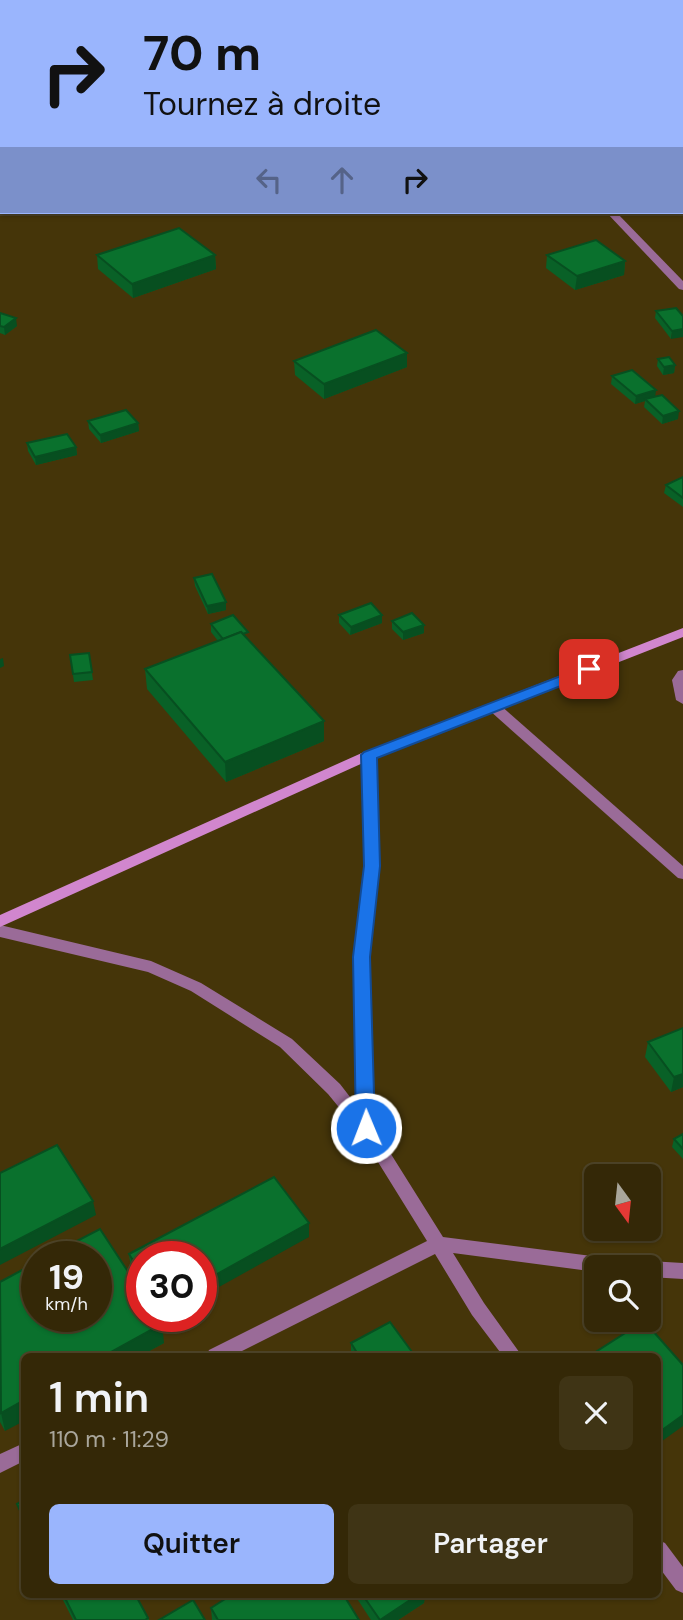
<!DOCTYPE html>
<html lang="fr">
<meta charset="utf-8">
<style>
:root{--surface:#342807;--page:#3f3415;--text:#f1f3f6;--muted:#a9a69b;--line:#4e4428;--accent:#9ab5fd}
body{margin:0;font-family:"DM Sans",sans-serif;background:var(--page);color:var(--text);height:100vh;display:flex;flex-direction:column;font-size:26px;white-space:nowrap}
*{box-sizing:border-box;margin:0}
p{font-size:23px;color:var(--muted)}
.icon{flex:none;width:38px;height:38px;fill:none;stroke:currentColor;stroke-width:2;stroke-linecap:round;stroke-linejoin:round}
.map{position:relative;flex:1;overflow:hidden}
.panel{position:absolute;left:21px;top:1353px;width:640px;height:245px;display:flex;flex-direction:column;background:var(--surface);border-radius:10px;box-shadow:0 2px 5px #0004,0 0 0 2px var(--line)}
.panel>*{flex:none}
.hud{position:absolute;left:0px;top:0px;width:684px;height:214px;box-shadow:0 2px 5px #0004,0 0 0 2px var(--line);background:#9ab5fd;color:#111;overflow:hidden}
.needle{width:46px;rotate:165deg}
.tools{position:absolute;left:584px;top:1164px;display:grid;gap:14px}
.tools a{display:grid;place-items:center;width:77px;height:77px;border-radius:10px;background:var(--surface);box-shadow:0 2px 5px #0004,0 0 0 2px var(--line);font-size:35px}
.speed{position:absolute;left:21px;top:1241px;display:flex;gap:14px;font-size:35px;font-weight:700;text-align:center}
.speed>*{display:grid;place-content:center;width:91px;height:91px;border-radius:50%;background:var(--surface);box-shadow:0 2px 5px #0004,0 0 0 2px var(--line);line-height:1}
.speed small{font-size:18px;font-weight:400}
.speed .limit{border:10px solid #d22;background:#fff;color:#111}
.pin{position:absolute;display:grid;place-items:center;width:60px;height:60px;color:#fff;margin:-30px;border-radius:14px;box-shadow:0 4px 10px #0006}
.me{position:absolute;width:77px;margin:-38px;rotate:359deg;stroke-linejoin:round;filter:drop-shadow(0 0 5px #0008)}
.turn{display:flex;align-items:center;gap:24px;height:147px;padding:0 28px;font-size:32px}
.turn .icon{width:91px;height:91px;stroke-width:2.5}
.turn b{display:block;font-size:49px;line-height:60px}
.lanes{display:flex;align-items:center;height:66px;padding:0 28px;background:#0003;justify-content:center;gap:35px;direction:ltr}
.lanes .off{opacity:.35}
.round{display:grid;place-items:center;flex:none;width:74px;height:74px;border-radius:10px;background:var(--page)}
.headline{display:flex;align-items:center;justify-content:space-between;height:119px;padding:0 28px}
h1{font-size:42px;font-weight:600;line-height:52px}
.cta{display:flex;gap:14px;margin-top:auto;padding:14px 28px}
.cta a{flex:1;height:80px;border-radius:10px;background:var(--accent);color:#111;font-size:28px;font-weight:600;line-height:80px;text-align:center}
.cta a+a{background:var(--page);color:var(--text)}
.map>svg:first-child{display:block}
</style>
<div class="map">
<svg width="683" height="1620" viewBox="0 0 683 1620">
<rect width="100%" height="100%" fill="#453509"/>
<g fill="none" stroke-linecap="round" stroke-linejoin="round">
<g fill="#9a6b98" fill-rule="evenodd">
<rect x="0" y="55" width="2" height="6"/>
<rect x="682" y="160" width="1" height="6"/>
<polygon points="606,212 616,212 683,281 683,290 679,289"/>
<polygon points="683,670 683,704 676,700 672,680 678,671"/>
<polygon points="494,703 499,704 683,866 683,879 678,878 489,710 487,707"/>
<polygon points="369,750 376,755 379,865 370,957 374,1127 443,1237 615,1259 621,1262 624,1267 597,1267 597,1272 453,1253 484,1303 522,1356 503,1356 472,1315 435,1254 232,1356 206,1356 209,1350 427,1241 360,1133 328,1094 280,1047 191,991 148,972 0,937 0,925 151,961 201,983 292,1039 340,1084 357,1106 354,957 365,865 362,755"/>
<polygon points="649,1261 683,1263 683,1279 649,1277 649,1267 641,1267 643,1264"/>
<polygon points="24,1443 24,1461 0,1473 0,1454"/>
<polygon points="658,1540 665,1543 683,1567 683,1593 676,1590 658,1566"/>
</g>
<polygon fill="#d186ce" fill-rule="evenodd" points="683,628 683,637 374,758 0,927 0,915 364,752"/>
</g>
<g fill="#096127">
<polygon points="229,0 298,0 290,2 229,2"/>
<polygon points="97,255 215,255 216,269 133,298 98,269"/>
<polygon points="547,255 625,261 624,275 575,290 546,268"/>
<polygon points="676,308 671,339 655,318 656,311"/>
<polygon points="0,313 17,326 5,335 0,333"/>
<polygon points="407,353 407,367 324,399 295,375 294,361"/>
<polygon points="658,359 675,365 674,373 663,375 657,366"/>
<polygon points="612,376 655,397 678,419 662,424 644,407 645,401 635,404 611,384"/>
<polygon points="88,421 138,423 139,431 101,443 89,429"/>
<polygon points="27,443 76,447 77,455 36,465 28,451"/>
<polygon points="683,477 683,507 664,493 666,485"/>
<polygon points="194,578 226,610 208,614 195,586"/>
<polygon points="339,615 382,623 350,635 339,623"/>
<polygon points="392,621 424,625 424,633 403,640 392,629"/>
<polygon points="211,624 248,640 324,741 226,782 147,689 145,669 218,641 211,632"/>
<polygon points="89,653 93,680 74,682 70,655"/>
<polygon points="648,1042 683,1087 671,1092 645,1057"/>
<polygon points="683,1134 683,1159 672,1147 674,1139"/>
<polygon points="309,1223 309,1237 142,1256 142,1286 131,1269 129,1254"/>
<polygon points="0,1282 164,1343 140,1356 24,1356 5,1431 0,1422"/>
<polygon points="351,1343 412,1352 412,1356 351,1356"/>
<polygon points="24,1500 24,1525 21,1517 17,1504"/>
<polygon points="60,1594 135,1594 149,1620 73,1620"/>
<polygon points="354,1594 425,1594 424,1603 398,1620 371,1620"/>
<polygon points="211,1608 359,1620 212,1620"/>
</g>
<g fill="#074f20">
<polygon points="281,0 298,0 290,2 281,2"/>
<polygon points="215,255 216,269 133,298 132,284"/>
<polygon points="625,261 624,275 575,290 577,276"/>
<polygon points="16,318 17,326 5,335 4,327"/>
<polygon points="683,329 683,337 671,339 672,331"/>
<polygon points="407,353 407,367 324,399 324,384"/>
<polygon points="675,365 674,373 663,375 664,367"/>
<polygon points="656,390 655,398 645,399 645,401 635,404 636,396"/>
<polygon points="679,411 678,419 662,424 663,416"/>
<polygon points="138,423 139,431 101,443 100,435"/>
<polygon points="76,447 77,455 36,465 35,457"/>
<polygon points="226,602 226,610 208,614 207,606"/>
<polygon points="382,615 382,623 350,635 351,627"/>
<polygon points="424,625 424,633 403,640 403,632"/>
<polygon points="3,658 4,666 0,668 0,659"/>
<polygon points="324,721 324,741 226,782 225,762"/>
<polygon points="683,1074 683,1087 671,1092 674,1077"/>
<polygon points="93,1201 96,1215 0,1265 0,1249"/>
<polygon points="309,1223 309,1237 201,1297 201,1283"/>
<polygon points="162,1324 164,1343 140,1356 104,1356"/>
<polygon points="24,1400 24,1421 5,1431 1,1413"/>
<polygon points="683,1415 683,1426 658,1444 658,1433"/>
<polygon points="419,1594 425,1594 424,1603 398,1620 380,1620"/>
</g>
<g fill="#0a712d" stroke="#074f20" stroke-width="2">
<polygon points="244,0 280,0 283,2 247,2"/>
<polygon points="179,228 215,255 132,284 97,255"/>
<polygon points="596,240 625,261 577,276 547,255"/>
<polygon points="676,308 683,316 683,329 672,331 656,311"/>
<polygon points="0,313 16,318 4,327 0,326"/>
<polygon points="376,330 407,353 324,384 294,361"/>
<polygon points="669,357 675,365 664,367 658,359"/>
<polygon points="632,370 656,390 636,396 612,376"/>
<polygon points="662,395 679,411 663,416 645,399"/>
<polygon points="126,410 138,423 100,435 88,421"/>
<polygon points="67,434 76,447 35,457 27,443"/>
<polygon points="683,477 683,498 666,485"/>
<polygon points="212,574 226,602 207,606 194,578"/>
<polygon points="371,603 382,615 351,627 339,615"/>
<polygon points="412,613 424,625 403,632 392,621"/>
<polygon points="233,615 248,632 243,634 241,632 223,639 211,624"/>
<polygon points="241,632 324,721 225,762 145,669"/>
<polygon points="89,653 92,672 73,674 70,655"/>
<polygon points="683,1028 683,1074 674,1077 648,1042"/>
<polygon points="683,1134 683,1149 674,1139"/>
<polygon points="57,1145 93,1201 0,1249 0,1173"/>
<polygon points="274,1177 309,1223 201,1283 201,1256 142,1256 142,1275 129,1254"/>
<polygon points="100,1229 142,1293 142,1316 157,1316 162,1324 104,1356 24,1356 24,1400 1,1413 0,1282 37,1262 37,1316 96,1316 96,1256 48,1256"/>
<polygon points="644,1321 683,1365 683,1415 658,1433 658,1356 592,1356 591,1355"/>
<polygon points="390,1322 412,1352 408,1355 409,1356 359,1356 351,1343"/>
<polygon points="24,1500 24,1519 17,1504"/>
<polygon points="63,1594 135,1594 148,1618 145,1620 76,1620"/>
<polygon points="233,1594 343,1594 359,1620 218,1620 211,1608"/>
<polygon points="362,1594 419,1594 380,1620"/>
<polygon points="193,1600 205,1620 159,1620"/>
</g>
<polygon fill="#1a73e8" stroke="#114b97" stroke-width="2" points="589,665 596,669 594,673 377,758 380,866 370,957 375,1128 372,1133 359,1133 356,1128 353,957 364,866 361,755 364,752"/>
</svg>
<div class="tools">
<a><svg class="needle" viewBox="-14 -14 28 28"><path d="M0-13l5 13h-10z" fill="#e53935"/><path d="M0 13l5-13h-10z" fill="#a9a69b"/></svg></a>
<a><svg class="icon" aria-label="search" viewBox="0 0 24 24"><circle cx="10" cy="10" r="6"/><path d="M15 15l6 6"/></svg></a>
</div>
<div class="speed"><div>19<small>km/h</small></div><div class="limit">30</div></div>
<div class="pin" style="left:589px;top:669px;background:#d93025"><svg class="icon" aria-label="arrive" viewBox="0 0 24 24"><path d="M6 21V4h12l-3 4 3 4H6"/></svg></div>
<svg class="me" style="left:366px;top:1128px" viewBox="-20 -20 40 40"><circle r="17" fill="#1a73e8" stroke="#fff" stroke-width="3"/><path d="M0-11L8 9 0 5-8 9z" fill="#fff"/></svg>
<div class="hud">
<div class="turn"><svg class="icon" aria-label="right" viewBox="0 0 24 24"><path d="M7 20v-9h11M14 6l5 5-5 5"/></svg><div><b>70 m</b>Tournez à droite</div></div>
<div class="lanes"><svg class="icon off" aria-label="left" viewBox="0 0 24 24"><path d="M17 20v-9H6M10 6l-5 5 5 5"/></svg><svg class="icon off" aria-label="ahead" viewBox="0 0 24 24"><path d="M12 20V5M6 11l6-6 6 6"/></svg><svg class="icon" aria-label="right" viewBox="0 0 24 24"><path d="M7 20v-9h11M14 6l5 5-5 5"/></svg></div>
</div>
<section class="panel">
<div class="headline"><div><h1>1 min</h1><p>110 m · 11:29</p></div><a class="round"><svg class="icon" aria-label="close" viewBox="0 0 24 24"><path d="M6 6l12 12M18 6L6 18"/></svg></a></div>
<div class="cta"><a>Quitter</a><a>Partager</a></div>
</section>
</div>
